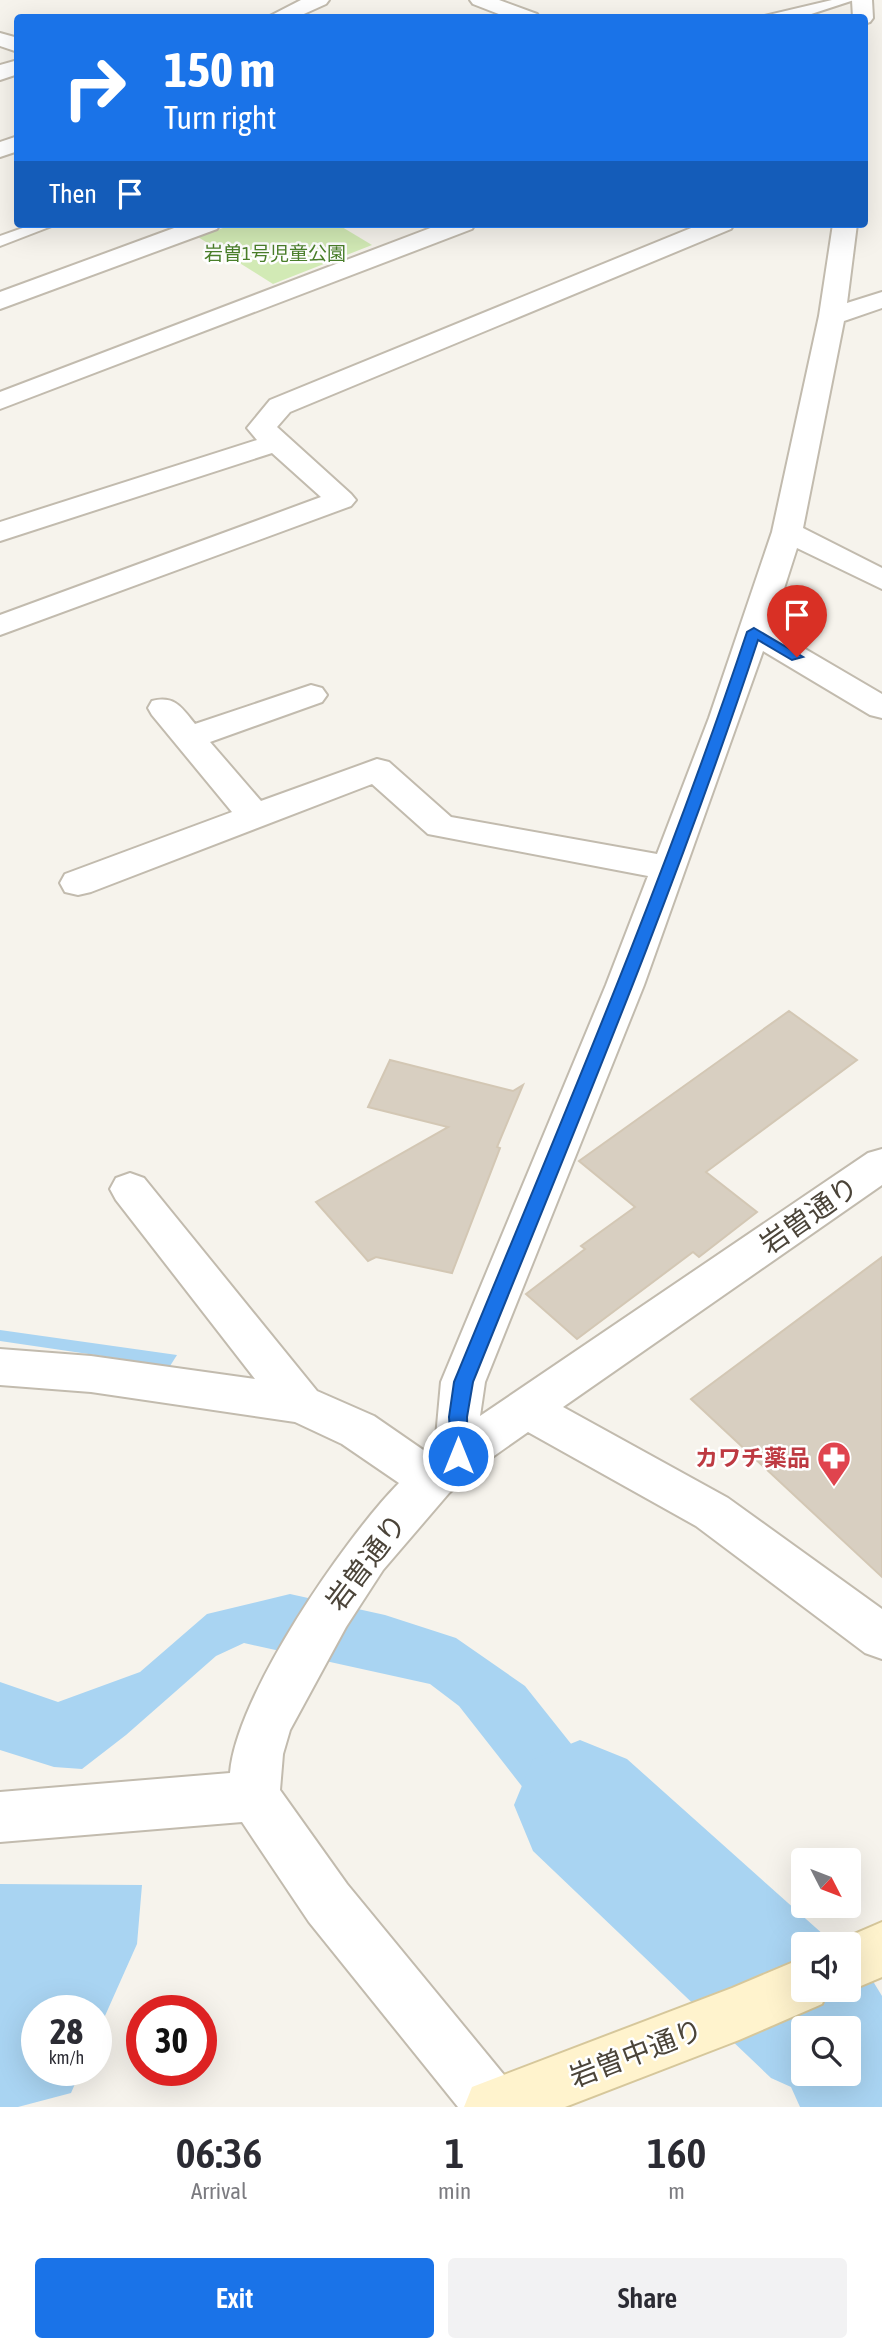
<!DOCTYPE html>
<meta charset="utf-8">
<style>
:root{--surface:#fff;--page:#f2f2f3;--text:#2b2b33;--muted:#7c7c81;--accent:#1a73e8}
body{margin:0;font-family:"Asap Condensed","Noto Sans JP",sans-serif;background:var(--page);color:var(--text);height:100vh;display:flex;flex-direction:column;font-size:26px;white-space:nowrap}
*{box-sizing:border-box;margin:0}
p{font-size:23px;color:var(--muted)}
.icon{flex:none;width:38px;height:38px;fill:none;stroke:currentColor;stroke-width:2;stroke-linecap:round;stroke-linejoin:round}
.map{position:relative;height:2107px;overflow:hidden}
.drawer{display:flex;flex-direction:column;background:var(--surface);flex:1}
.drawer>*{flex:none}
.banner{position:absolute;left:14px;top:14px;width:854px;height:214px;border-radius:7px;box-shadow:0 7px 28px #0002;background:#1a73e8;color:#fff;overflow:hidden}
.needle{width:46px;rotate:132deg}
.buttons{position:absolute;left:791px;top:1848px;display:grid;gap:14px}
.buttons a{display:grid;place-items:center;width:70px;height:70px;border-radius:7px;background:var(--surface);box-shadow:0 7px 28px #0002;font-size:35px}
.speed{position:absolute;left:21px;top:1995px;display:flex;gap:14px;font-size:35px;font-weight:700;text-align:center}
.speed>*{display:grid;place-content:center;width:91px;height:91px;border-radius:50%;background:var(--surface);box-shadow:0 7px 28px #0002;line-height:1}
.speed small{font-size:18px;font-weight:400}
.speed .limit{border:10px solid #d22;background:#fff;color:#111}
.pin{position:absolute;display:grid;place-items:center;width:60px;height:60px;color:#fff;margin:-72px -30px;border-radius:50% 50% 50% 0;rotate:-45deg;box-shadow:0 0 7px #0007}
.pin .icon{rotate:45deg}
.me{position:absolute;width:77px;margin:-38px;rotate:0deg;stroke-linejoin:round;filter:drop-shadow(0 0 5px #0008)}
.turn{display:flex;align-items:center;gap:24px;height:147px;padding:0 35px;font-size:32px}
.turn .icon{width:91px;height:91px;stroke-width:2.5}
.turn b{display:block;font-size:49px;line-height:60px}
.then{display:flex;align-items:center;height:66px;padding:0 35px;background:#0003;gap:14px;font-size:26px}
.eta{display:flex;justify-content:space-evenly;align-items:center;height:119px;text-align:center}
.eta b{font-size:42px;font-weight:600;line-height:49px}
.cta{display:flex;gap:14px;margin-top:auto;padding:14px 35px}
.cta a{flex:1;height:80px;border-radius:7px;background:var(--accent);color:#fff;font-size:28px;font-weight:600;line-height:80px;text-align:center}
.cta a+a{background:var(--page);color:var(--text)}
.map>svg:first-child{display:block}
</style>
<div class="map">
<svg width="882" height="2107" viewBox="0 0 882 2107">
<rect width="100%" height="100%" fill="#f6f3ec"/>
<polygon fill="#d2eab5" points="234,224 337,224 372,245 273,284 198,237"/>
<g fill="#a9d4f2">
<polygon points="0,1330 177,1355 170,1366 0,1341"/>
<polygon points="290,1594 385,1615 456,1638 525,1686 603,1784 707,1890 634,1918 571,1849 459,1706 430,1684 244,1643 216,1656 126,1735 82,1769 54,1767 0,1750 0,1682 58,1702 140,1672 207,1614"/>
<polygon points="0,1884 142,1885 137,1944 96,2036 96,2011 37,2011 37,2070 81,2070 71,2093 18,2107 0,2107"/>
</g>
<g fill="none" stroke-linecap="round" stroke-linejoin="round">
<path fill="#a9d4f2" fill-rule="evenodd" d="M580 1740 627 1759 834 1944H803V1990H849V1957L871 1978 882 1996V2107H800L791 2087 771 2078 533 1851 514 1805 533 1759ZM803 2028H849V2074H803Z"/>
</g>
<g fill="#d8cfc1" stroke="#d3c7b4" stroke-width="2">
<polygon points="789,1011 857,1060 706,1172 757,1212 699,1257 693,1252 577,1339 526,1294 585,1249 581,1246 635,1207 579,1161"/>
<polygon points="390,1060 513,1091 523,1085 497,1147 500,1148 452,1273 376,1257 368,1261 316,1202 448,1127 368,1107"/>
<polygon points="882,1257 882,1577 691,1399"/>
</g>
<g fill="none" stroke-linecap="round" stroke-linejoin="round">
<g stroke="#c2bbae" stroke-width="4">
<g id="lane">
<polygon points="832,0 854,0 799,18 756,18"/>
<polygon points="34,224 57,224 0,246 0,236"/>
</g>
</g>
<g stroke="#c2bbae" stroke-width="4">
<g id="street">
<polygon points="301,0 329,0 326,4 295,18 266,18"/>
<polygon points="470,0 499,0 537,14 540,18 509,18 473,4"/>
<polygon points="852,0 872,0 873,18 870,22 864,24 864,18 853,18"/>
<polygon points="0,33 18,38 18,52 0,46"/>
<polygon points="18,60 18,74 0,80 0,65"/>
<polygon points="18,136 18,151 0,157 0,142"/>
<polygon points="185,224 220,224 217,229 0,309 0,292"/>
<polygon points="441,224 475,224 472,229 0,409 0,392"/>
<polygon points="701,224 734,224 731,229 290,412 277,427 351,494 356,500 351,506 0,635 0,615 321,497 272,453 0,541 0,522 257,440 247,428 270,400"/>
<path d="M833 224H857L847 303 882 292V308L844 321 803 528 882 568V589L797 548 771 629 882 694V718L870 715 763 651 644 985 485 1382 480 1416 868 1153 882 1149V1185L563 1407 728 1498 882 1609V1659L865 1653 696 1526 528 1432 474 1470 449 1493 383 1570 346 1627 290 1730 283 1754 280 1790 347 1884 514 2087 522 2107H458L309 1922 242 1822 0 1842V1792L230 1773C236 1696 344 1539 399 1483L342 1444 295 1422 91 1392 0 1385V1349L91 1356 255 1379 116 1200 110 1189 116 1178 130 1173 144 1178 317 1391 374 1416 429 1454 435 1448 441 1382 606 985 648 876 428 834 372 784 91 892 78 895 65 892 60 883 65 874 232 812 152 715 148 708 152 701C175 695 182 708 195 724L311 685 322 688 327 695 322 702 210 742 261 801 377 759 389 762 451 817 657 854 709 718 772 532 819 316Z"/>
</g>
</g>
<g stroke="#d6c79b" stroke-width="4">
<g id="secondary">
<polygon points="882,1922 882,1977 849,1991 846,1990 849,1990 849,1944 831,1944"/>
<polygon points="803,1958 803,1990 828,1990 822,2004 739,2040 565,2107 464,2107 472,2087 732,1988"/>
</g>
</g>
<use href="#lane" fill="#fff" fill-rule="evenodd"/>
<use href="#street" fill="#fff" fill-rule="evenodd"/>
<use href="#secondary" fill="#fff3cd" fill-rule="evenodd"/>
</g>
<path fill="#1a73e8" stroke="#114b97" stroke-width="2" d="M754 628 803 657 792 660 758 640C675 892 572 1136 473 1382L467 1417 468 1456 465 1462H452L449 1417 454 1382C556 1134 662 887 747 632Z"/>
<defs>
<g id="pharmacy-pin" transform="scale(1.75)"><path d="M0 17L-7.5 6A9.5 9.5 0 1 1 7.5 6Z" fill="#e0444e" stroke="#fff"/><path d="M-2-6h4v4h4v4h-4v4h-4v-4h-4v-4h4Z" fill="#fff"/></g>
</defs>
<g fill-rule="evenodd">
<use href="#pharmacy-pin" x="834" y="1458"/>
</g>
<g text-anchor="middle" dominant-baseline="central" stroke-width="5" stroke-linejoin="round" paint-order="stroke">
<g font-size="19" fill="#4a7f2a" stroke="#fff">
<text x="275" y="253">岩曽1号児童公園</text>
</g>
<g font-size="23" font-weight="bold" fill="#be3a42" stroke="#fff" text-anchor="end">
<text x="810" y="1458">カワチ薬品</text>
</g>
<g font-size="28" fill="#4b4439" stroke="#fff">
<text transform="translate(809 1215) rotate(-35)">岩曽通り</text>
<text transform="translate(366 1562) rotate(-53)">岩曽通り</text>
<text transform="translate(636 2053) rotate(-21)">岩曽中通り</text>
</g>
</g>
</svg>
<div class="buttons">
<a><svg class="needle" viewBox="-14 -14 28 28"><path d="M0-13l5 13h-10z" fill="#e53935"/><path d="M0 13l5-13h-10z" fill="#7c7c81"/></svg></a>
<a><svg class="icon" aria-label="sound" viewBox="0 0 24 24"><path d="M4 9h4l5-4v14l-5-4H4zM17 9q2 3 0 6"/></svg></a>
<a><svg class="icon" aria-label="search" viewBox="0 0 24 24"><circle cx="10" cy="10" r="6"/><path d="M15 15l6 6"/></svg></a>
</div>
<div class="speed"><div>28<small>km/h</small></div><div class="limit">30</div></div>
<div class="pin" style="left:797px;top:657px;background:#d93025"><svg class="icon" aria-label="arrive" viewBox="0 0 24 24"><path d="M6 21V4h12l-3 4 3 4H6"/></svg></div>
<svg class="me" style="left:458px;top:1456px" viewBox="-20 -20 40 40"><circle r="17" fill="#1a73e8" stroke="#fff" stroke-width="3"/><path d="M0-11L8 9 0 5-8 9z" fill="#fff"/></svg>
<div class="banner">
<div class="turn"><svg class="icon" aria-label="right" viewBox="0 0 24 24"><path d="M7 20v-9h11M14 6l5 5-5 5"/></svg><div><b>150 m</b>Turn right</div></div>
<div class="then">Then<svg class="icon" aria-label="arrive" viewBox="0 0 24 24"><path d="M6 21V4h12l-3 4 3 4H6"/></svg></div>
</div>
</div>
<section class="drawer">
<div class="eta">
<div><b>06:36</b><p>Arrival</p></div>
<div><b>1</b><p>min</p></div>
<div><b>160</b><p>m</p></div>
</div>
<div class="cta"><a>Exit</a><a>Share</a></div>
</section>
